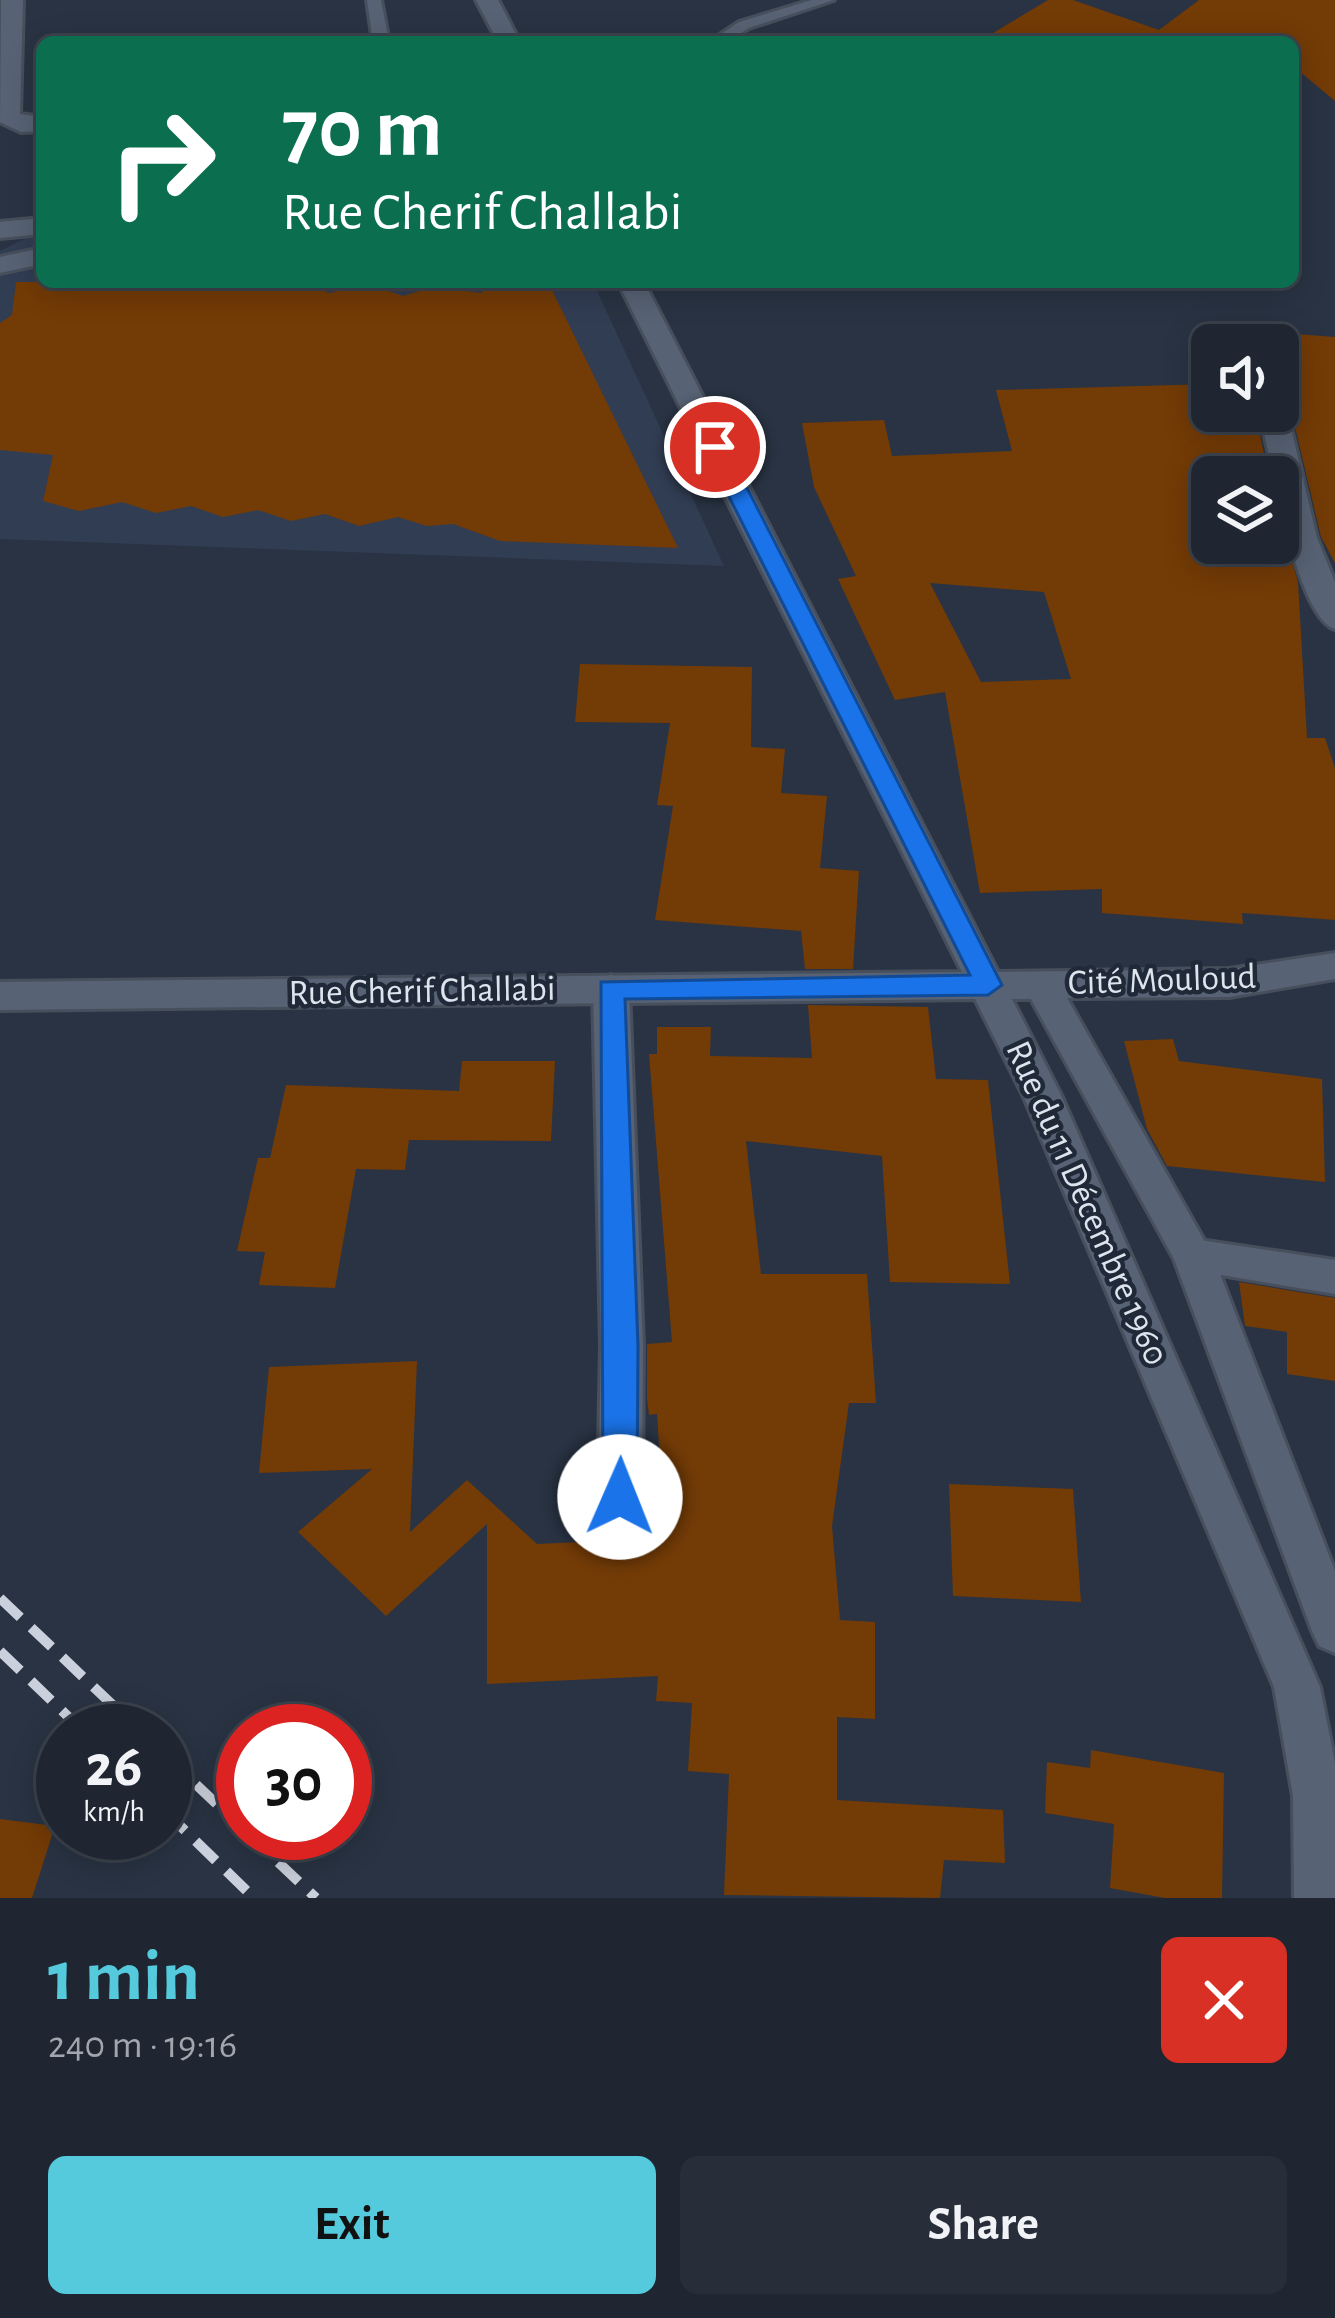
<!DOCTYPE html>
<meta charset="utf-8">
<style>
:root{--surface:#1f2632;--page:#272e3a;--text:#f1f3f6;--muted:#a1a5ac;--line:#3c434d;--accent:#54cadc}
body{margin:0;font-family:"Alegreya Sans",sans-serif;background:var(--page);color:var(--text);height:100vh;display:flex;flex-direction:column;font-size:45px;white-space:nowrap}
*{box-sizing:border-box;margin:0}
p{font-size:39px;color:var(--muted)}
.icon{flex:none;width:66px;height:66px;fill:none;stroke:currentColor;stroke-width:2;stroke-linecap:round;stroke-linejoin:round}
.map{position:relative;height:1898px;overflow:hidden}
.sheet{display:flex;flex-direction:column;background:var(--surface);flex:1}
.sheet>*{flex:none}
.banner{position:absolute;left:36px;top:36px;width:1263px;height:252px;border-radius:18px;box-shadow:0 6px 30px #0003,0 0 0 3px var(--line);background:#0b6e4f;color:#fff;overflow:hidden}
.tools{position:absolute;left:1191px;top:324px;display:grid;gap:24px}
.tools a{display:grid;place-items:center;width:108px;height:108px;border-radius:18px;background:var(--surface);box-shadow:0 6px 30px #0003,0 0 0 3px var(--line);font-size:60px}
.speed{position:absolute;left:36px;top:1704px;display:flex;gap:24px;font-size:60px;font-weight:700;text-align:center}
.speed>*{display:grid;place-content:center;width:156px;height:156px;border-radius:50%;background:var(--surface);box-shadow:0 6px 30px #0003,0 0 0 3px var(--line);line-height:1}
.speed small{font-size:30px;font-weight:400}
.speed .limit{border:18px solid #d22;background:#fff;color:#111}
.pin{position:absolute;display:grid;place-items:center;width:102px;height:102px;color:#fff;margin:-51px;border:6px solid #fff;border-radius:50%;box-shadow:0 3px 12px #0007}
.me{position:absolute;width:132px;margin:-66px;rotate:1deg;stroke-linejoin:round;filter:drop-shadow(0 0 9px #0008)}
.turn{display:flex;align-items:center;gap:42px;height:252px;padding:0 48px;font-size:54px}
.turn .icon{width:156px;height:156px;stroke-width:2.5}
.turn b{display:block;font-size:84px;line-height:102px}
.round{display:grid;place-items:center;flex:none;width:126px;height:126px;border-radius:18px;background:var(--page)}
.head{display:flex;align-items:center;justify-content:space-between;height:204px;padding:0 48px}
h1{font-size:72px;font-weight:700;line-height:90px;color:var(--accent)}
.cta{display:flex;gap:24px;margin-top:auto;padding:24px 48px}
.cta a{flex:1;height:138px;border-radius:18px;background:var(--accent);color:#111;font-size:48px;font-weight:700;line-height:138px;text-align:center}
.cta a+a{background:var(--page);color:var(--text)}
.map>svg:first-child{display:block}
</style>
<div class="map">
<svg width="1335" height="1898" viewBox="0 0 1335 1898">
<rect width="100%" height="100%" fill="#293343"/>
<polygon fill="#313d53" points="42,230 42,282 593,282 724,566 0,539 0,251"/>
<g fill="#733b06" fill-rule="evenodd">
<polygon points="1048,0 1073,0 1159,30 1199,0 1335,0 1335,101 1293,66 1293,42 978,42"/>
<polygon points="16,282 306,282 329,293 369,284 403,296 432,287 482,293 485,282 548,282 678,548 500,541 453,524 427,526 398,517 359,526 325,514 291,521 258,510 223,517 191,506 156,513 122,502 79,511 43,501 53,455 0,450 0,323 12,315"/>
<polygon points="1282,333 1335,337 1335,563 1321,537 1291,410 1278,400 1278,383 1288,383"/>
<path d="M1212 384V411H1255L1269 477H1212V543H1278V512L1298 582 1307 738H1325L1335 768V920L1242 913 1243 924 1102 913V889L980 893 945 692 895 700 838 579 856 576 814 487 802 423 884 420 892 456 1012 451 996 390ZM930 583 1044 592 1071 679 981 682Z"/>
<polygon points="580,664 752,667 751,747 785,749 781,793 827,796 820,868 859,871 853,969 805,969 801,931 655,920 673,806 657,805 670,723 575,722"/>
<polygon points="808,1005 928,1007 936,1079 988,1080 1010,1284 890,1282 882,1156 746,1141 761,1274 867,1274 876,1403 849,1403 832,1526 840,1620 875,1622 875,1719 837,1717 837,1800 1003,1810 1005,1863 944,1860 940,1898 724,1895 729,1774 688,1771 692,1703 656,1701 658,1676 487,1684 487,1524 386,1616 298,1532 372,1469 259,1473 269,1367 417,1361 410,1532 467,1480 537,1544 665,1538 657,1414 649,1415 647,1399 647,1344 672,1342 649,1054 657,1054 657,1027 711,1027 710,1056 812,1058"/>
<polygon points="1173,1039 1179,1061 1322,1079 1325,1182 1167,1166 1147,1129 1124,1041"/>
<polygon points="462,1061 555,1061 551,1141 409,1140 405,1170 356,1169 335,1288 259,1285 265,1252 237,1251 258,1158 270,1158 286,1085 459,1091"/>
<polygon points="1239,1282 1335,1298 1335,1381 1287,1374 1287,1332 1245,1326"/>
<polygon points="949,1484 1073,1489 1081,1602 953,1596"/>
<polygon points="1091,1750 1224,1773 1222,1898 1165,1898 1110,1888 1114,1824 1045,1813 1047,1762 1090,1768"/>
<polygon points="0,1819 55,1826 32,1898 0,1898"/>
</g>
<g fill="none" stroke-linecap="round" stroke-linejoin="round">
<g stroke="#474f5c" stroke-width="6">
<g id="lane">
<polygon points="367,0 381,0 389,42 373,42"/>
<polygon points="812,0 834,0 749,28 727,42 709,42 739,22"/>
</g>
</g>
<g stroke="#474f5c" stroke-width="6">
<g id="street">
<polygon points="1,0 23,0 20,114 42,117 42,131 21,132 0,122"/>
<polygon points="42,218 42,234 0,238 0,222"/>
<polygon points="42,248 42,264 0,273 0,257"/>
<path d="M1278 404 1287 411 1317 538 1335 582V629C1305 621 1278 508 1278 477H1274L1259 411H1278Z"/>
<polygon points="611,975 624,979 629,989 643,1346 642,1497 636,1511 620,1517 604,1511 598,1497 601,1346 593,989 598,979"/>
<polygon points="1193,1239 1335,1260 1335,1294 1179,1268 1173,1256 1179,1244"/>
</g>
</g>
<g stroke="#474f5c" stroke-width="6">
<g id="secondary">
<polygon points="476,0 498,0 520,42 498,42"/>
<polygon points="618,282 644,282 998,972 1229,969 1335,953 1335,979 1229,997 1067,998 1213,1256 1335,1571 1335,1653 1319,1646 1312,1631 1174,1259 1031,999 1012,999 1061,1095 1320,1687 1335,1763 1335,1898 1294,1898 1293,1796 1274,1687 1023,1095 975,999 0,1010 0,982 962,972"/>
</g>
</g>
<use href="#lane" fill="#576274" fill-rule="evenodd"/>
<use href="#street" fill="#576274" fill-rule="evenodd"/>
<use href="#secondary" fill="#576274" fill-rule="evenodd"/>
<g stroke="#cbd1dc" stroke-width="10" stroke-dasharray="28 15" stroke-linecap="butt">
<polyline points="0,1598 140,1731"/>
<polyline points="0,1651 83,1731"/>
<polyline points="165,1755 243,1829"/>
<polyline points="165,1811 254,1898"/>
<polyline points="247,1833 316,1898"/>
</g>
</g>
<polygon fill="#1a73e8" stroke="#114b97" stroke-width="3" points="715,441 726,447 1002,985 988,995 625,999 638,1346 637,1497 632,1508 620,1512 608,1508 603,1497 601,982 970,975 704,447"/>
<g text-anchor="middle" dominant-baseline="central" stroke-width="9" stroke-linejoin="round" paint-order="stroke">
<g font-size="36" fill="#dee4ee" stroke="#202938">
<text transform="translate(1162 980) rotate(-2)">Cité Mouloud</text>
<text transform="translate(422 991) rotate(-1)">Rue Cherif Challabi</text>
<text transform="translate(1087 1203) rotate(66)">Rue du 11 Décembre 1960</text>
</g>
</g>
</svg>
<div class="tools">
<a><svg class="icon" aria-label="sound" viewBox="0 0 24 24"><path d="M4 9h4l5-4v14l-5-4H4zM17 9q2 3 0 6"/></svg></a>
<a><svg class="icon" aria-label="layers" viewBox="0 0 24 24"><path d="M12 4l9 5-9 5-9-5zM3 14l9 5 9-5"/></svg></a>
</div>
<div class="speed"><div>26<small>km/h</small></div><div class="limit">30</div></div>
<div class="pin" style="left:715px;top:447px;background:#d93025"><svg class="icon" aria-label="arrive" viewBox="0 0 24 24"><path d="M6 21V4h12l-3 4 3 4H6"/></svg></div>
<svg class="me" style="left:620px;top:1497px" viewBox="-20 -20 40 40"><circle r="19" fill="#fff"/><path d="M0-13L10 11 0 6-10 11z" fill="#1a73e8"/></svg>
<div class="banner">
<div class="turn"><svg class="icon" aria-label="right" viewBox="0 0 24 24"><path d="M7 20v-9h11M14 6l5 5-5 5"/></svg><div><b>70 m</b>Rue Cherif Challabi</div></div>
</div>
</div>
<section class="sheet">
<div class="head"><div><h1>1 min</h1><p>240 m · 19:16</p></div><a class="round" style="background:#d93025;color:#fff"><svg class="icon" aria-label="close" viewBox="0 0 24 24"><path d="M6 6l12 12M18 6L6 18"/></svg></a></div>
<div class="cta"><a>Exit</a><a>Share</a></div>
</section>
